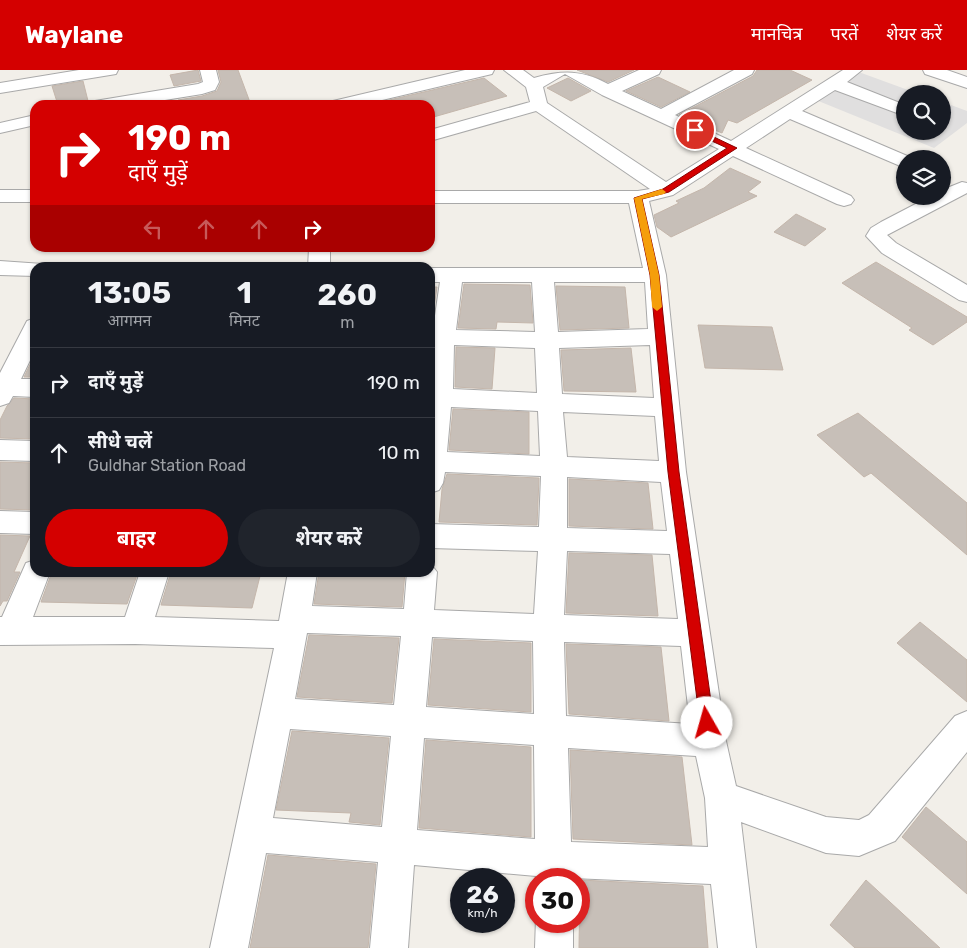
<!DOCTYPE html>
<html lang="hi">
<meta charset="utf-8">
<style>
:root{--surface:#171b24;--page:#20242c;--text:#f1f3f6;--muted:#9ea1a6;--line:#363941;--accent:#d40000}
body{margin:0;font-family:Rubik,"Noto Sans Devanagari",sans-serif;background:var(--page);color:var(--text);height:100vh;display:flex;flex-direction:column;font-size:19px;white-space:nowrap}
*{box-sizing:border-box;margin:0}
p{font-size:16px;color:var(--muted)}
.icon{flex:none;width:28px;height:28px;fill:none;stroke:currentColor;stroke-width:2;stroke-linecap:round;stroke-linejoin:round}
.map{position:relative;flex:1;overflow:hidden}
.side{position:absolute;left:30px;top:192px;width:405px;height:315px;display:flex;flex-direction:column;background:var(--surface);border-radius:15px;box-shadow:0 1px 4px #0004}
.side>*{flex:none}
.guide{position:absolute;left:30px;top:30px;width:405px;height:152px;border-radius:15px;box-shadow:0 1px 4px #0004;background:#d40000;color:#fff;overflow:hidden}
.fabs{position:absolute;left:896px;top:15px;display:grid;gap:10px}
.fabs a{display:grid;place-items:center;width:55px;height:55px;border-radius:50%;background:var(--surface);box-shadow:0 1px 4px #0004;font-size:25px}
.speed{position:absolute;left:450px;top:798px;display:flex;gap:10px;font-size:25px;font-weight:700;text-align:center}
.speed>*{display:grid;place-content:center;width:65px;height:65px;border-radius:50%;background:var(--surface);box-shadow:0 1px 4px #0004;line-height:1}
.speed small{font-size:12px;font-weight:400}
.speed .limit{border:8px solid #d22;background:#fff;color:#111}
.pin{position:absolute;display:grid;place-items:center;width:42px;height:42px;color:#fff;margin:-21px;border:2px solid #fff;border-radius:50%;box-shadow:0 1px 5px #0007}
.me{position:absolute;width:55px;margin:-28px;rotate:353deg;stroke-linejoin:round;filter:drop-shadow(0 0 4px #0008)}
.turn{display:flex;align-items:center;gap:18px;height:105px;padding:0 15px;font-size:22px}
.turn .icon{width:65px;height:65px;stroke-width:2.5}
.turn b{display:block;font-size:35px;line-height:42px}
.lanes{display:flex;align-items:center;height:48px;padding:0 15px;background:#0003;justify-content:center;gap:25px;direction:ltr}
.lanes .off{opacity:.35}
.eta{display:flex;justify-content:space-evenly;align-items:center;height:85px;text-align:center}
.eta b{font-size:30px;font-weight:700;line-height:35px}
.primary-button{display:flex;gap:10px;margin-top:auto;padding:10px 15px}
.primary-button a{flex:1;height:58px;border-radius:30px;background:var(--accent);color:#fff;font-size:20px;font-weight:700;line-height:58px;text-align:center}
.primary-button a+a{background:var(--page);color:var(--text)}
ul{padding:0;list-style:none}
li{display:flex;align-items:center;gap:15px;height:70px;padding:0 15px;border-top:1px solid var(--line)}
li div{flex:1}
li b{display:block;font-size:19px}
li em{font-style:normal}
header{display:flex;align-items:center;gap:30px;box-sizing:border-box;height:70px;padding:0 25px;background:var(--accent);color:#fff}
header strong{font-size:24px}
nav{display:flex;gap:28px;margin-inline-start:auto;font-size:18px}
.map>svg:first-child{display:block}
</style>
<header>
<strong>Waylane</strong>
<nav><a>मानचित्र</a><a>परतें</a><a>शेयर करें</a></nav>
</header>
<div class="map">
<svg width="967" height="878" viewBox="0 0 967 878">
<rect width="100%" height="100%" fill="#f2efe9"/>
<polygon fill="#e0dfdf" points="856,1 919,24 905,24 905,61 942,61 943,32 967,41 967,53 934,78 816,30"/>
<g fill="#c7bfb8" stroke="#c4b6ab">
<polygon points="198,0 201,11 174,16 170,5"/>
<polygon points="218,0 238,0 251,35 180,35 178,30 202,26 217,21 221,12"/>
<polygon points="577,0 634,0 608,12"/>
<polygon points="757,0 790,0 812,10 737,53 728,50 722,63 679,45 753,6"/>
<polygon points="658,7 690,22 661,37 626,21"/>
<polygon points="484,8 507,26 430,48 430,35 386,35 385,31"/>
<polygon points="568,8 591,21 571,31 547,18"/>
<polygon points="83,11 89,35 58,35 52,16"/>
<polygon points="730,98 761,112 748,122 757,126 671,167 657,157 654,145 679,133 676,131 704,118"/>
<polygon points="796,144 826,159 805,176 774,162"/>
<polygon points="876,192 967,247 967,252 933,275 909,260 912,258 842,213"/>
<polygon points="464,214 530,215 533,253 497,252 496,259 458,258"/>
<polygon points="556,216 625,217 629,258 560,260"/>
<polygon points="430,217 437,217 431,257 430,257"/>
<polygon points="698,255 772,257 783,300 705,298"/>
<polygon points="456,277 495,278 492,319 455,317"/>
<polygon points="631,278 636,322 564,321 561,280"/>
<polygon points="35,284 35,307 24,307"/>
<polygon points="14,328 35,329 35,369 0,368 0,350 7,336"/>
<polygon points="453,339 529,342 529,384 449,380"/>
<polygon points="858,343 967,433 967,485 871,403 864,407 817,365"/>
<polygon points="0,392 35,393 35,440 0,439"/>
<polygon points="447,404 539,408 537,455 439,452 442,419"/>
<polygon points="569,409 648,413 653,459 569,456"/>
<polygon points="0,465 30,466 14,502 20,502 7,531 3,531 0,536"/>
<polygon points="569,483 652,485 658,546 566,543"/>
<polygon points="52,502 138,502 127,534 41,532"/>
<polygon points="171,502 261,502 252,538 161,535"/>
<polygon points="319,502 405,502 402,537 314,534"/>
<polygon points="920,552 967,590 967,632 897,573"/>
<polygon points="309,565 399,568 392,633 297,627"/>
<polygon points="434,569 531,573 531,642 428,635"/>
<polygon points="566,574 661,577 669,651 569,644"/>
<polygon points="292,661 389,668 380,755 349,752 351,743 276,740"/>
<polygon points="426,670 531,677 531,767 419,758"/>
<polygon points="570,680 682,687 692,775 573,769"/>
<polygon points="926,737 967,772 967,824 902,767"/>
<polygon points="268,785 376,794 368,878 250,878"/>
<polygon points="580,810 703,816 708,878 579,878"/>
<polygon points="866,810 940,878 855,878 830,855"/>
</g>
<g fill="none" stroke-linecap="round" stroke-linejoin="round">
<g stroke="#a9a9a9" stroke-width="2">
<g id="minor">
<polygon points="79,0 118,0 116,4 110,5 0,23 0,13"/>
<polygon points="200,0 216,0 219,12 215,20 202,24 134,35 92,35 95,31 101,30 198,14 203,12"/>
<polygon points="465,0 494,0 492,4 361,35 330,35 333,31"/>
<path d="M504 0H523L534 8C563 0 582 0 608 14L639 0H661L659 4 622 21 661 39 734 0H754L752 4 675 45 731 71 843 0H862L847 12 905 35V46L835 20 802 41 912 88 905 89V98L790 49 746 78 851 126 854 130 851 134 844 136 837 134 733 86 673 125 649 131 666 205 686 402 726 671 736 716 826 747 859 750 869 745 955 646 967 641V682L895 771 859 786 826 783 741 752 756 878H718L711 814 572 808 536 809V810V806L414 795 408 878H370L378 792 266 783 248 878H210L274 578 135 574 0 575V547H2L26 493 35 490V502H50L33 547H125L140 502H169L155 547 279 551 288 502H317L312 536 404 539 407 502H430V493L437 502 434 540 534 544 538 481 430 478V454L539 457 541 406 445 402 443 413 439 420 430 423V259H433L440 212H430V198H643L629 133H430V121H638L650 119 536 41 430 71V60L530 32 526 17ZM565 4 602 25 719 79 666 112 547 33 543 17ZM462 212H532L535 262 456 260ZM554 212H645L648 259 558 262ZM454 275 535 278 537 323 453 319ZM650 275 654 328 562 324 559 278ZM451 337 538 341 540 386 447 382ZM563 342 655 346 659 391 567 387ZM567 407 661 412 667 461 567 458ZM567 481 670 484 678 549 564 545ZM307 563 401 566 394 635 295 629ZM432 567 533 571 534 644 426 637ZM564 572 681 576 690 654 566 646ZM290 659 391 666 382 757 273 748ZM424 668 534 675 535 769 417 760ZM568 678 696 686 705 728 708 777 571 772Z"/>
<polygon points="923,0 947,0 967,7 967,18 925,4"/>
<polygon points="35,45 35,55 0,63 0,53"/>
<polygon points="962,112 967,113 967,123 887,165 896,173 967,215 967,232 959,230 882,183 866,166 871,158 881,152 931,126 942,126 942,120"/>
<rect x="0" y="120" width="35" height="12"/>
<polygon points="309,178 330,178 330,198 308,198"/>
<polygon points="0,191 43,194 45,198 35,198 35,206 0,205"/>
<polygon points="35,248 35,280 21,309 35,309 35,327 13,326 9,333 0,336 0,303 27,251"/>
<polygon points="0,370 35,371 35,391 0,390"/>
<polygon points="0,441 35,442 35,464 0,463"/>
<polygon points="536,848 536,851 573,851 573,878 535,878"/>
</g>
</g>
<use href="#minor" fill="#fff" fill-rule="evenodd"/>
</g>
<polygon fill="#d40000" stroke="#8a0000" points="695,58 737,78 669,122 642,129 659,205 679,402 714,653 712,658 707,660 702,658 700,653 668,402 650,205 634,128 663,119 727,78 692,62 691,60"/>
<polygon fill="#f59e0b" points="662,119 666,122 664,124 642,129 659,205 662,237 657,241 652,237 650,205 634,128"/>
</svg>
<div class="fabs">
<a><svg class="icon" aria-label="search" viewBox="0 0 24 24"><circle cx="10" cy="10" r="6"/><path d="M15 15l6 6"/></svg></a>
<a><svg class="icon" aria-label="layers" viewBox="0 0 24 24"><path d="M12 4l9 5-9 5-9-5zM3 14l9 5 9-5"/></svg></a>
</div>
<div class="speed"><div>26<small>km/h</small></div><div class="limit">30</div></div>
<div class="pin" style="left:695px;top:60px;background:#d93025"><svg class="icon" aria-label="arrive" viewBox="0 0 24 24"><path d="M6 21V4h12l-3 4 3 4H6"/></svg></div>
<svg class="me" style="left:707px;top:653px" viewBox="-20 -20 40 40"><circle r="19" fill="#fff"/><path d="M0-13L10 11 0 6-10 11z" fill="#d40000"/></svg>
<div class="guide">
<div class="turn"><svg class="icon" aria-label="right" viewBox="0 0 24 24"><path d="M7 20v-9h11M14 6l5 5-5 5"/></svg><div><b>190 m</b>दाएँ मुड़ें</div></div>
<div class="lanes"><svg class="icon off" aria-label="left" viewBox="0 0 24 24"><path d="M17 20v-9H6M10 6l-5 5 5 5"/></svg><svg class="icon off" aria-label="ahead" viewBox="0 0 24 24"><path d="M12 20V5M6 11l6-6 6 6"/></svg><svg class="icon off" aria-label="ahead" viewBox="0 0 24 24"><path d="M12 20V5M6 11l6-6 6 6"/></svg><svg class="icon" aria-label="right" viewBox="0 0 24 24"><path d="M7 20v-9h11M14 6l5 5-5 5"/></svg></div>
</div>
<section class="side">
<div class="eta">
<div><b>13:05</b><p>आगमन</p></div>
<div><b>1</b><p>मिनट</p></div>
<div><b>260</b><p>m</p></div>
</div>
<ul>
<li><svg class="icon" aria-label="right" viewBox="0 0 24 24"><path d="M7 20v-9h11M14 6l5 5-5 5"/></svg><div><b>दाएँ मुड़ें</b></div><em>190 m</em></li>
<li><svg class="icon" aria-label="ahead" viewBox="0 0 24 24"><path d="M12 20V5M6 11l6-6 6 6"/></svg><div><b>सीधे चलें</b><p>Guldhar Station Road</p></div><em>10 m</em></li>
</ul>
<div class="primary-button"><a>बाहर</a><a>शेयर करें</a></div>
</section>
</div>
